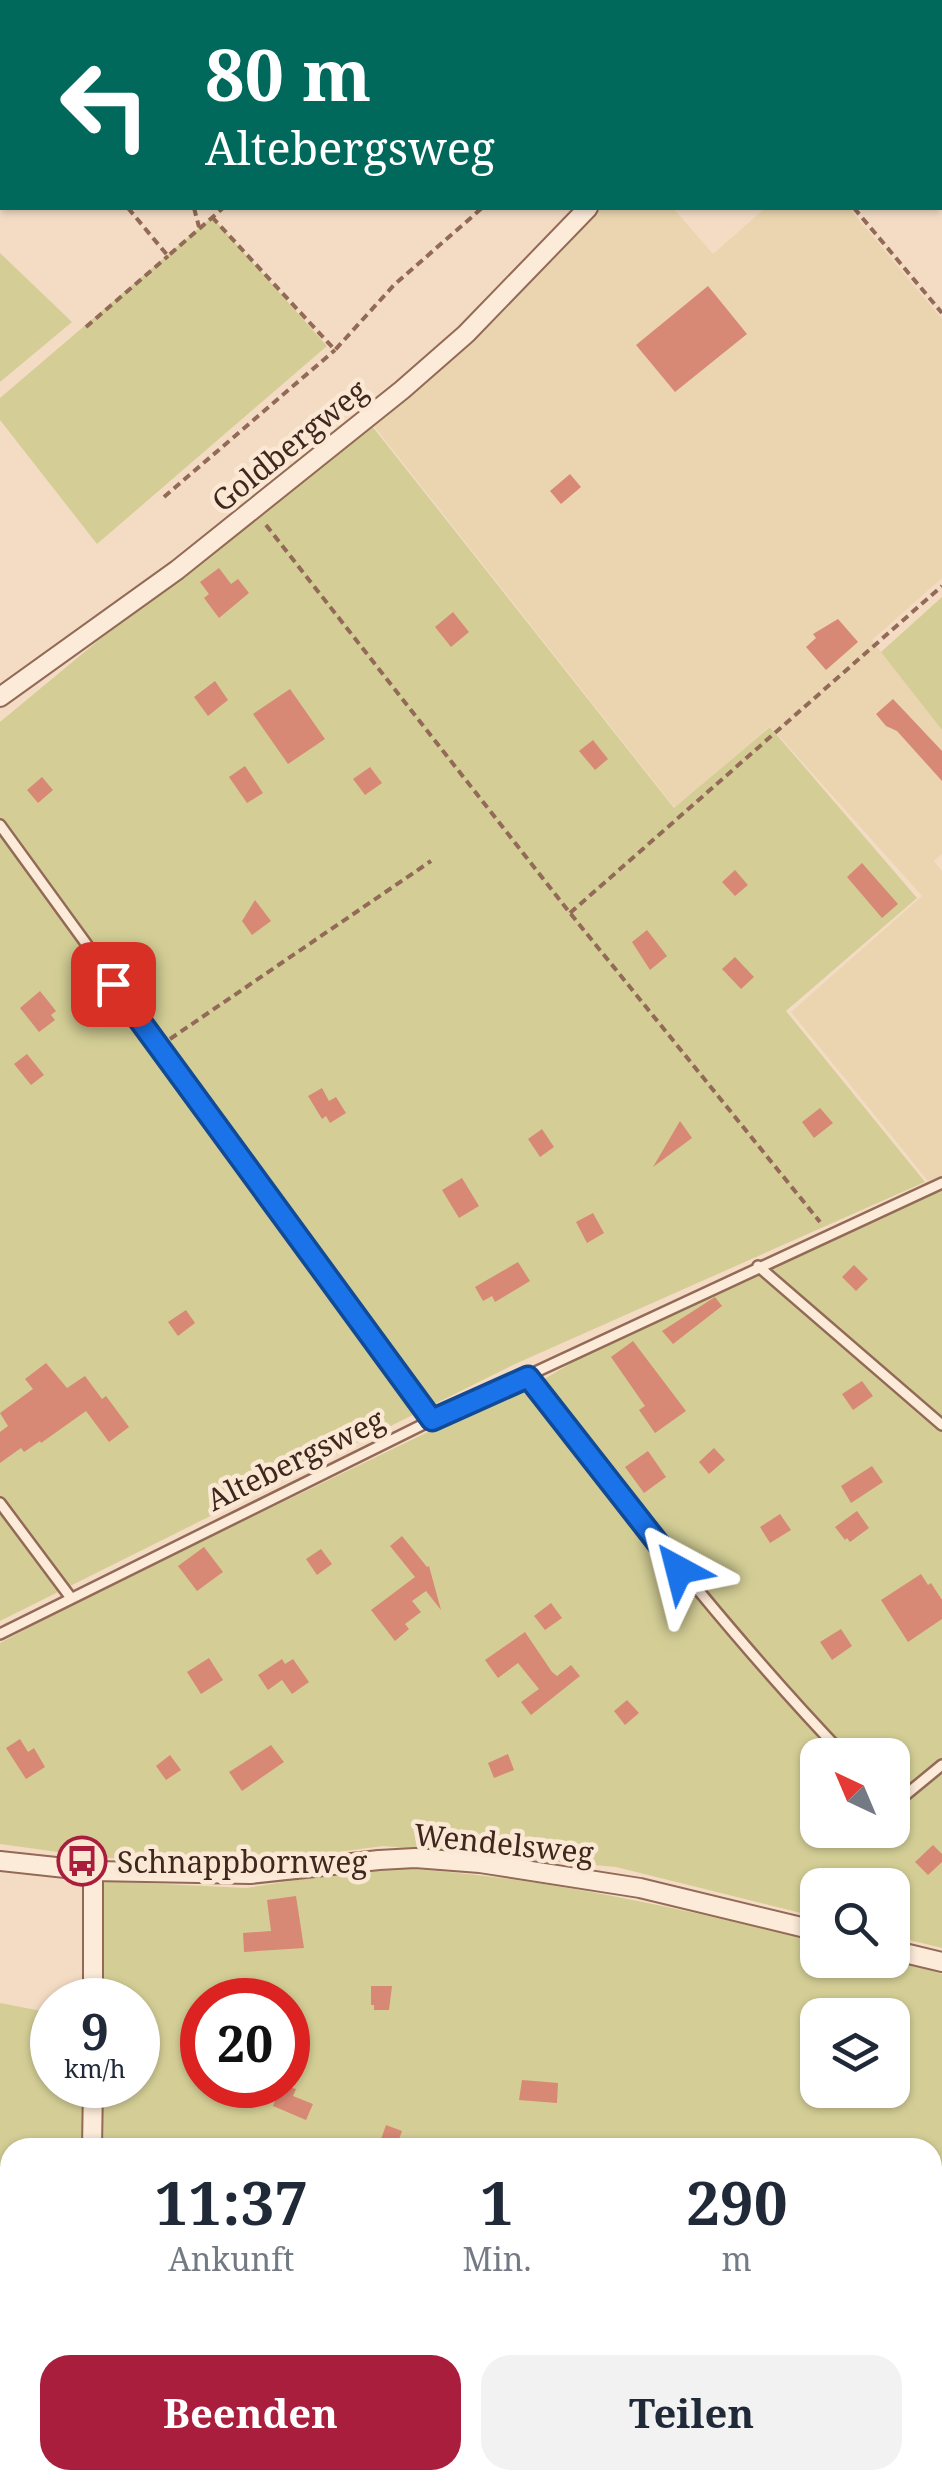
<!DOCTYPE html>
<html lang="de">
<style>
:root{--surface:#fff;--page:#f2f2f3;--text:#1f2937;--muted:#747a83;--accent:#a91e3c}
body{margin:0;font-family:"Noto Serif",serif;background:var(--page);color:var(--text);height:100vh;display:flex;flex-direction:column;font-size:38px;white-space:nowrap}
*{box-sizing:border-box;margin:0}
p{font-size:32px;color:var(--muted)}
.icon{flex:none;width:55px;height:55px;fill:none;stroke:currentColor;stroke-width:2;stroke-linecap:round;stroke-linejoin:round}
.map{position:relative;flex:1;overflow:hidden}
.side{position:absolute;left:0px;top:2138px;width:942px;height:352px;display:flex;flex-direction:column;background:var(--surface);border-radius:30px 30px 0 0;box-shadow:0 2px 8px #0004}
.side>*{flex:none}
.banner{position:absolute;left:0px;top:0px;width:942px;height:210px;box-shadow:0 2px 8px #0004;background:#00695c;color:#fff;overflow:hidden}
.needle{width:65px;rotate:316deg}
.fabs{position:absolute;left:800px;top:1738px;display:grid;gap:20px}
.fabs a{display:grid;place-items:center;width:110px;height:110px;border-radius:20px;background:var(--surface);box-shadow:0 2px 8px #0004;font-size:50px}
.speed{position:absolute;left:30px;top:1978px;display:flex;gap:20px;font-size:50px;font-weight:700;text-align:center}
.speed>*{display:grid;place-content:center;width:130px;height:130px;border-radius:50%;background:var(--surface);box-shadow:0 2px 8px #0004;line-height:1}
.speed small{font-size:25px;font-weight:400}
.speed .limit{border:15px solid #d22;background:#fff;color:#111}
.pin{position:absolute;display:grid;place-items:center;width:85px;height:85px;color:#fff;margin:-42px;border-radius:20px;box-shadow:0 5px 15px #0006}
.me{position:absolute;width:110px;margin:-55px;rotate:322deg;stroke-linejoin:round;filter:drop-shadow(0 0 8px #0008)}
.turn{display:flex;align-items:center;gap:35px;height:210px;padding:0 40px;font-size:45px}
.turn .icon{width:130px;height:130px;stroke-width:2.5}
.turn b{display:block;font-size:70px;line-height:85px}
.eta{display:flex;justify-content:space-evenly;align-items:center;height:170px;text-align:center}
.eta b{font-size:60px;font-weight:700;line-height:70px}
.primary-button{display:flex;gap:20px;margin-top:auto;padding:20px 40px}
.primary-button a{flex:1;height:115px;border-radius:30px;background:var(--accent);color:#fff;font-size:40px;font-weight:700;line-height:115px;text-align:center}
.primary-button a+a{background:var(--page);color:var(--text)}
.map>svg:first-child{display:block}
</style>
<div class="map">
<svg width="942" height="2488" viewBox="0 0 942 2488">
<rect width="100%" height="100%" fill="#f4dcc4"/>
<polygon fill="#ebd5b0" points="599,208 673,208 713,254 765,208 849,208 942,319 942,578 872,640 942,730 942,854 934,861 942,871 942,1176 928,1181 791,1012 922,896 770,726 675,808 373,425 505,307"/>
<g fill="#d4ce96" fill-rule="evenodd">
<polygon points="212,217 327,346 97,544 0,420 0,398"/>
<polygon points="0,253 72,322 0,382"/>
<polygon points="372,426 674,808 770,727 917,898 786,1011 925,1182 515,1364 0,1621 0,722 129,615"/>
<polygon points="942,597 942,730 881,652"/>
<path d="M942 1188V1948L893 1936 892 1885H818L817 1917 616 1867 383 1846 278 1860 101 1858 0 1844V1643L80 1600 527 1384 541 1381 641 1321 783 1255ZM818 1755H892V1830H818Z"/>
<path d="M377 1867C527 1873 672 1907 817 1941L818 1960H893L942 1974V2488H0V2003L52 2013V2085H138V2000H100L101 1881 246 1888ZM202 2000H288V2085H202ZM818 2015H892V2090H818ZM10 2148H932V2480H10Z"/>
</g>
<g fill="#d78975">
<polygon points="708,286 747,334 675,392 636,345"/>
<polygon points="570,474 581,487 561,504 550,491"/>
<polygon points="219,568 231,584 238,579 249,593 219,618 204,598 209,594 200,582"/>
<polygon points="453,612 469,632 451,647 435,627"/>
<polygon points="838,619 858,642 826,670 806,647 816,638 813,634"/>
<polygon points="215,681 228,700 208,716 194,697"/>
<polygon points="290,689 325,739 288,764 253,714"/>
<polygon points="893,699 942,751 942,781 897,731 886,726 876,714"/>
<polygon points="593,740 608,759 595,770 579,751"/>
<polygon points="245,766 263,793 247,803 229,777"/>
<polygon points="370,767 382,783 365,795 353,779"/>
<polygon points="42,777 53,790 38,803 27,790"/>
<polygon points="862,863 898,904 882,918 847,877"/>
<polygon points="735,870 748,885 735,896 722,882"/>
<polygon points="255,900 271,921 252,935 242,921"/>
<polygon points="647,930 667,956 650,970 632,942"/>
<polygon points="735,957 754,977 741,989 722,969"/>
<polygon points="40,991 56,1011 51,1015 55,1020 39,1032 20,1008"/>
<polygon points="27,1054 44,1075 31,1085 14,1064"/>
<polygon points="322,1088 329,1101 336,1097 346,1113 330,1123 326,1116 322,1119 308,1096"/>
<polygon points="820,1108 833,1123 814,1138 802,1122"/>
<polygon points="680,1121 692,1138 653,1167"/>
<polygon points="542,1129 554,1147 540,1157 528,1139"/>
<polygon points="462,1178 479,1206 459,1218 442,1190"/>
<polygon points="593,1213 604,1233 587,1243 576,1222"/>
<polygon points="518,1262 530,1281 495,1302 492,1296 483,1301 475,1287"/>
<polygon points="854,1265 868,1279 856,1291 842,1277"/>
<polygon points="715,1297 722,1306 673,1344 662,1331"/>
<polygon points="186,1310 195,1323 178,1336 168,1322"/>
<polygon points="633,1341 686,1411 655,1433 639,1410 645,1406 611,1357"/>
<polygon points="46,1363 67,1388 85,1376 102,1399 106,1396 129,1427 109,1442 86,1411 41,1443 40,1441 24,1452 21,1448 0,1463 0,1432 8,1426 0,1413 33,1389 25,1379"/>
<polygon points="862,1381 873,1396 853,1410 842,1394"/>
<polygon points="714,1448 725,1460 709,1474 699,1462"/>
<polygon points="648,1451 666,1477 644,1493 625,1467"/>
<polygon points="872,1466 883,1482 851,1503 841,1486"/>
<polygon points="857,1511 869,1528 850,1542 847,1538 845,1540 835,1527"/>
<polygon points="780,1514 791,1530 770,1543 760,1527"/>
<polygon points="402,1536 427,1567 429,1566 441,1610 426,1591 412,1601 421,1612 405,1624 409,1629 395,1641 371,1610 415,1577 390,1546"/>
<polygon points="204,1547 223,1572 197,1591 178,1566"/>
<polygon points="321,1549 332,1564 317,1575 306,1559"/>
<polygon points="921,1574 928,1585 931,1583 942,1600 942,1619 908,1642 881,1600"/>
<polygon points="551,1603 562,1618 545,1630 534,1616"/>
<polygon points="841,1629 852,1646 832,1660 820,1642"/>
<polygon points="525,1632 552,1672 557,1676 571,1665 580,1676 531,1715 521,1702 539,1689 518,1663 498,1678 485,1660"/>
<polygon points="209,1658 223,1680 201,1694 187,1672"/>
<polygon points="282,1659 285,1664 293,1659 309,1682 292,1694 282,1680 268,1690 258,1675"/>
<polygon points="627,1700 639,1713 625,1725 614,1711"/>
<polygon points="20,1739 28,1752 34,1748 45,1767 26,1779 6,1748"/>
<polygon points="271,1745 284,1762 242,1791 229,1772"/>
<polygon points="508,1754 514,1770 494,1778 488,1763"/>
<polygon points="170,1755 181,1770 166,1780 156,1766"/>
<polygon points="933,1845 942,1854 942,1862 928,1875 915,1862"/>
<polygon points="296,1896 304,1948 244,1952 243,1933 271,1931 267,1900"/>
<polygon points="371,1986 392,1986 389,2010 374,2010 374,2005 371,2005"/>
<polygon points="522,2080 558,2083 557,2103 519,2100"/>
<polygon points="281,2085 296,2089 293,2096 313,2104 306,2120 273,2106"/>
<polygon points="386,2125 402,2131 396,2148 378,2148"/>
</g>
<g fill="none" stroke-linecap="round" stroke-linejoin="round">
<g stroke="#926a57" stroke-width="14">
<g id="service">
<polyline points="0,825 432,1420"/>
<polyline points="758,1266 942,1425"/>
<path d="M528 1377C630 1506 730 1636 844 1755"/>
<polyline points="0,1503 71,1598"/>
<polyline points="0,1634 432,1420 942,1183"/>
<polyline points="892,1806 942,1765"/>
<polyline points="932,2243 942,2244"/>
<polyline points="620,2488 620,2480"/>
</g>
</g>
<g stroke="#926a57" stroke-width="22">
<g id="minor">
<polyline points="728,0 731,2"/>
<polyline points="805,2 808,0"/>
<polyline points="0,697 177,570 402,390 466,334 588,208"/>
<polyline points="0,1861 93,1871 250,1874 379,1860 415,1858 480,1863 640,1888 818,1931"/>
<polyline points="892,1950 942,1962"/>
<polyline points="93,2000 93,1871"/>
<polyline points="92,2148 93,2085"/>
<polyline points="87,2488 87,2480"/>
</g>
</g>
<g stroke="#926a57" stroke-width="4" stroke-dasharray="8 5" stroke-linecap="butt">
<polyline points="58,0 63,2"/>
<polyline points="560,0 562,2"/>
<polyline points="173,2 180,0"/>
<polyline points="473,2 473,0"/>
<polyline points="0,44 2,47"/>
<polyline points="128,208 168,256 223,208"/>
<polyline points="194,208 199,227"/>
<polyline points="854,208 942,313"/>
<polyline points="212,217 335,350 394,285 482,208"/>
<polyline points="86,327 168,256"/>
<polyline points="164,497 335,350"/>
<polyline points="266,525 570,913 820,1222"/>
<polyline points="570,913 942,586"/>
<polyline points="170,1039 431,861"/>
<polyline points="0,2185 10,2187"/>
</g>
<use href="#service" stroke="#fdebd9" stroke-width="9"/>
<use href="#minor" stroke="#fdebd9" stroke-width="18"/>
</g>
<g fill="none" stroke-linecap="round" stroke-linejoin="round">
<g stroke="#114b97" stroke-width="25">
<polyline id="route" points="113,984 432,1420 528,1377 679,1570"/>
</g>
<use href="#route" stroke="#1a73e8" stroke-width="18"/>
</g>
<defs>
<g id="bus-ring" transform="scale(2.5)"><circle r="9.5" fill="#fae8d5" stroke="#a91e3c" stroke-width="1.5"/><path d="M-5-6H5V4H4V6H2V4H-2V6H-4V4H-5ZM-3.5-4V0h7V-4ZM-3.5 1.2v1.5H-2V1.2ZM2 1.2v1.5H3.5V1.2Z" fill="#a91e3c"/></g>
</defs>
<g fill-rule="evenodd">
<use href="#bus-ring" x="82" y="1861"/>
</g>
<g text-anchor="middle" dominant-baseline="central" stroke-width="9" stroke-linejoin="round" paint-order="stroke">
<g font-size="30" fill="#40271d" stroke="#fae8d5">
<text transform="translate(289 445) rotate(-39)">Goldbergweg</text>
<text transform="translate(295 1459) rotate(-26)">Altebergsweg</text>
<text transform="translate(504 1843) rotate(6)">Wendelsweg</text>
</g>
<g font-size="30" fill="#40271d" stroke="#fae8d5" text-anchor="start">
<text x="117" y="1861">Schnappbornweg</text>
</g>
</g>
</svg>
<div class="fabs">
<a><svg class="needle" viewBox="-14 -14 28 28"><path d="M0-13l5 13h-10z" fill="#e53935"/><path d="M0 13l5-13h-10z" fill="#747a83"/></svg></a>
<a><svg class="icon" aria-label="search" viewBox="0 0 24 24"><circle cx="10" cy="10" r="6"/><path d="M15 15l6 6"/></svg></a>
<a><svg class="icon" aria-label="layers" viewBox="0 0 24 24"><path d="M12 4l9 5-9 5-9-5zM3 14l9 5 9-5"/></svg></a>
</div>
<div class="speed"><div>9<small>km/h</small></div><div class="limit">20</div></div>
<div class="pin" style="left:113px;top:984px;background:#d93025"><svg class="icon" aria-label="arrive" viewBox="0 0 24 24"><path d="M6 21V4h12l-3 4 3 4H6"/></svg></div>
<svg class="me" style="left:679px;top:1570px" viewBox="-20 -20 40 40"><path d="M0-17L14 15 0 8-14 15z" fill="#1a73e8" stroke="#fff" stroke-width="4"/></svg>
<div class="banner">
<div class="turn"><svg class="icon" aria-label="left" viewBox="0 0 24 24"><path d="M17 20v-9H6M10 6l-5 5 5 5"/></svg><div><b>80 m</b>Altebergsweg</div></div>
</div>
<section class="side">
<div class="eta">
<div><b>11:37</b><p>Ankunft</p></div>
<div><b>1</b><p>Min.</p></div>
<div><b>290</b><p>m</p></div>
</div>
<div class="primary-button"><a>Beenden</a><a>Teilen</a></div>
</section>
</div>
